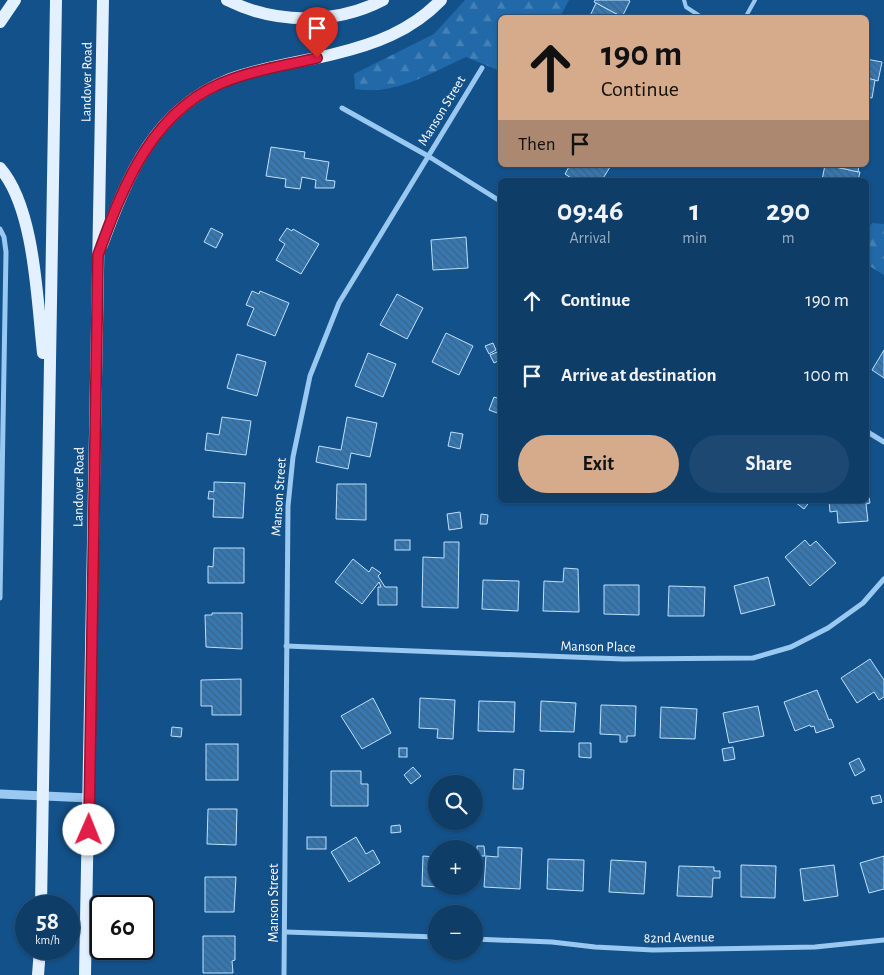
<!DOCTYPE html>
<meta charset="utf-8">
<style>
:root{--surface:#0e3d68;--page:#1c4871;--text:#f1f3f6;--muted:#9baec0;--line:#2e567c;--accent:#d6ab8b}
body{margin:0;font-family:"Alegreya Sans",sans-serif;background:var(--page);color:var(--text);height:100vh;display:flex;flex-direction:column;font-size:19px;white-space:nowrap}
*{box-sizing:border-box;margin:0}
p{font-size:16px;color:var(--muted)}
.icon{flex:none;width:28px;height:28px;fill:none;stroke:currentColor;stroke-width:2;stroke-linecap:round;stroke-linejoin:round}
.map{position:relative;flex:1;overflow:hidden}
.side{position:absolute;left:498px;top:178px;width:371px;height:325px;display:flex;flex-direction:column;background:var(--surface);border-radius:8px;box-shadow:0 1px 4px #0004,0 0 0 1px var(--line)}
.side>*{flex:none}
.guide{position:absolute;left:498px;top:15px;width:371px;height:152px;border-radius:8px;box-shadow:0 1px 4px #0004,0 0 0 1px var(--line);background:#d6ab8b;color:#111;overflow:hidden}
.buttons{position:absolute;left:428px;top:775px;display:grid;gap:10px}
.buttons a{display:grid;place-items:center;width:55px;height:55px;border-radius:50%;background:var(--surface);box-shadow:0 1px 4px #0004,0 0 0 1px var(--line);font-size:25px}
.speed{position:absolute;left:15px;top:895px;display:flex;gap:10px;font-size:25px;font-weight:700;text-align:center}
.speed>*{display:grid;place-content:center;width:65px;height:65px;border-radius:50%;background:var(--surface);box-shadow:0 1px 4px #0004,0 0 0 1px var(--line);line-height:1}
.speed small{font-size:12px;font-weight:400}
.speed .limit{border:2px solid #111;border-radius:8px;background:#fff;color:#111}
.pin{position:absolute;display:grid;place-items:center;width:42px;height:42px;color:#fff;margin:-51px -21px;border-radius:50% 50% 50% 0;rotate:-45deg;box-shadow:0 0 5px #0007}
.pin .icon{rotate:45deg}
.me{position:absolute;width:55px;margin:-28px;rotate:1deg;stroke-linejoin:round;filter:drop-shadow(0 0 4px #0008)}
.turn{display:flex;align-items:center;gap:18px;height:105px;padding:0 20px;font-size:22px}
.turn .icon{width:65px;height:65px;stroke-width:2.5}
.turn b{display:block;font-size:35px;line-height:42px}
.then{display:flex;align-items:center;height:48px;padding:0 20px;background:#0003;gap:10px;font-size:19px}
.eta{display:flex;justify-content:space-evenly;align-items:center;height:85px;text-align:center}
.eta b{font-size:30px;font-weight:600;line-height:35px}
.action{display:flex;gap:10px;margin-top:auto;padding:10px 20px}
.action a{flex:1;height:58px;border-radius:30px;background:var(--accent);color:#111;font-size:20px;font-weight:600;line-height:58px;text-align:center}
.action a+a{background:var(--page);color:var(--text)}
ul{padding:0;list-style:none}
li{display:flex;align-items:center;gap:15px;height:75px;padding:0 20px}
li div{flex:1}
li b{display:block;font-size:19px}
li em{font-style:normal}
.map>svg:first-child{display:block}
</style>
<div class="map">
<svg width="884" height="975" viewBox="0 0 884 975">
<defs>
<pattern id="forest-firs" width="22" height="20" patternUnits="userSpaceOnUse" patternTransform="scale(1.25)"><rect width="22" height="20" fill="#2169a8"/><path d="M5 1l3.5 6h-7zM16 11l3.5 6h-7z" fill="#4280b5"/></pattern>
<pattern id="building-back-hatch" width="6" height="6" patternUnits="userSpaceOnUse" patternTransform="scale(1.25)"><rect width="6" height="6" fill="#3678b2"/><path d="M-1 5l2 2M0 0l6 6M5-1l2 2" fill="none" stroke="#41627f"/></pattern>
</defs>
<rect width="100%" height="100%" fill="#13518a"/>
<g fill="url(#forest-firs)">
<path d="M465 0H569L560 17 500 18V71L466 57C431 73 394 96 355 89L354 74 434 34Z"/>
<polygon points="872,223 884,224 884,275 866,264 866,230"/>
</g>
<g fill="url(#building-back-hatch)" stroke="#c0e0fc">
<polygon points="595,0 628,0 630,1 622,17 594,2"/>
<polygon points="596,3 622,17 621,18 589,18"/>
<polygon points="866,59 882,62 878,81 866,78"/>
<polygon points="866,78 875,80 872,98 866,97"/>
<polygon points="271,147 305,152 304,158 329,162 326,180 335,181 334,188 315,188 316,180 302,177 300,189 285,187 286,179 266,176"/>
<polygon points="570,165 607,165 610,167 602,180 574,180 565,174"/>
<polygon points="825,165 860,172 858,180 822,180"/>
<polygon points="828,165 859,165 858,172"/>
<polygon points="211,228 223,234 216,248 204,242"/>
<polygon points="287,228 292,231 293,229 319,244 301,274 276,260 285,244 279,240"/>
<polygon points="466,237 468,268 433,270 431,240"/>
<polygon points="252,291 259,294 260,291 289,303 275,336 247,325 254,308 246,305"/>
<polygon points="397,294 423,308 407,339 380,325"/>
<polygon points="446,333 473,346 459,375 432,362"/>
<polygon points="493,343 496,350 489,354 485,346"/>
<polygon points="884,350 884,378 872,370"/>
<polygon points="497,352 500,360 494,363 490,355"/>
<polygon points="368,353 396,364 383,397 355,386"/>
<polygon points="237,354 266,362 257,396 227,388"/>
<polygon points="494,397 500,399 500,414 489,410"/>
<polygon points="222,417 251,421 246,455 205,450 207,433 219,435"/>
<polygon points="347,417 377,423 370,457 351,453 348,469 316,462 319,446 341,450"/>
<polygon points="451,432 463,434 460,449 448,446"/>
<polygon points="214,482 245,483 243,518 213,517 214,499 208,499 209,491 214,492"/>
<polygon points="337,484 366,484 366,520 336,519"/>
<polygon points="866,497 869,497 870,503 866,504 868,521 838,523 837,511 830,512 829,500 866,500"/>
<polygon points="796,500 811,500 804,509 795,502"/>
<polygon points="460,512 462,528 449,530 447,514"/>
<polygon points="481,514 488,515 487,524 480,524"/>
<rect x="395" y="540" width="15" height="10"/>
<polygon points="805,540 810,546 816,541 836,563 810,586 785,557"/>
<polygon points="444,542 459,542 458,608 422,607 423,557 444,558"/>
<polygon points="214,548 244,548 244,583 208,583 208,566 213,567"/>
<polygon points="353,559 369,572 372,567 381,573 378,576 385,587 397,587 397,605 378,605 378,587 381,587 379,582 362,604 335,582"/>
<polygon points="564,568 578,569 579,612 543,611 544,581 563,582"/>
<polygon points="768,577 775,605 741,614 734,586"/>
<polygon points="483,580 519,581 518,611 482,609"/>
<polygon points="604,585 639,585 639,615 604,614"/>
<polygon points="669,586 705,587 704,616 668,616"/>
<polygon points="212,613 242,613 242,649 206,647 205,615 212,615"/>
<polygon points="870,659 884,680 884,697 879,700 874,692 857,703 841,678"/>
<polygon points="241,679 241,715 212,715 212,706 201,706 201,680"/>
<polygon points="817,690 829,720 831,719 834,727 816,733 814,726 811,727 810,725 795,731 784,702"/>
<polygon points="373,698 391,733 362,749 341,716"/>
<polygon points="420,698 455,700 453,739 437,738 438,729 419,728"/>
<polygon points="479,701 515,702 514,732 478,731"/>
<polygon points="541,701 576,703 574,732 540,731"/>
<polygon points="601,705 636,706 635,736 627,736 627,742 620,742 620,735 600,734"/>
<polygon points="758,706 764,736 729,743 723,713"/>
<polygon points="661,707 697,709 695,739 660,738"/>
<polygon points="172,727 182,728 181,737 171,736"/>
<polygon points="579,743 591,743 591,758 579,757"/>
<rect x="206" y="744" width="32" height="36"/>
<polygon points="733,747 735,759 724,761 722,749"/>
<rect x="399" y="748" width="8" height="9"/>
<polygon points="859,758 865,770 855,776 849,763"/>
<polygon points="413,767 421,776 411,784 404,775"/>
<polygon points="514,769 524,770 523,789 513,789"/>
<polygon points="331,771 361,771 361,784 368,784 368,806 331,806"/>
<polygon points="880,795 882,802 873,804 871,797"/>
<polygon points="208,809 237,809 236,845 207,844"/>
<polygon points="400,825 401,832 391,833 391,826"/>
<rect x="307" y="837" width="19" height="12"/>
<polygon points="356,837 366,854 373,850 380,863 349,882 331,852"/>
<polygon points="477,846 484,846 485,856 477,856"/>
<polygon points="498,847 522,848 520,889 484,887 486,856 498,857"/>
<polygon points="423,856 436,857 436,886 458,888 422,886"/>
<polygon points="884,856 884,889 869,893 860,863"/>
<polygon points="548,859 584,860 583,891 547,889"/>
<polygon points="611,860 646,862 644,894 609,892"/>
<polygon points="741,865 776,866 775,898 741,897"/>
<polygon points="834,865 838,896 804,901 800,869"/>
<polygon points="679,866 714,867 714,871 720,871 720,878 713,878 712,897 677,896"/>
<polygon points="205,877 236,877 234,912 205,912"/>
<polygon points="203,936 235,936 235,960 232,961 233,973 203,973"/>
</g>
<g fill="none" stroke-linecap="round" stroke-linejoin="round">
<g stroke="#99c8f0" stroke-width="4">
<polyline points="684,0 686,7 703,18"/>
<polyline points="745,18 755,0"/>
</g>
<g stroke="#99c8f0" stroke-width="5">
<polyline points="342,108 428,156 500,201"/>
<polyline points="0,229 4,237 6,252 0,598"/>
<polyline points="866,431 884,442"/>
<polyline points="286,646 623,659 753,658 791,647 828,628 863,603 884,579"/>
<polyline points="286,932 436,937"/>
<polyline points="474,939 552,942 595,947 653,950 815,947 884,940"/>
<polyline points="284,975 288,506 293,457 310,376 339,303 482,68"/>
</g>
<polyline stroke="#99c8f0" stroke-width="9" points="0,794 89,798"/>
<g stroke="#e3f0ff" stroke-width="12">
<path d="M227 0C275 24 335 25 383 0"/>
<polyline points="0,22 15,0"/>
<path d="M0 168C35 208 37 301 43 353"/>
<path d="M102 245C128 175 154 109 230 79 262 67 301 62 334 54 375 44 411 31 441 0"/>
<polyline points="41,906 56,0"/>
<polyline points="38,975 40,949"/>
<polyline points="85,975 103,0"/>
</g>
</g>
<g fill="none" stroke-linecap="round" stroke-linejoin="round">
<g stroke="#92132f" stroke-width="12">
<path id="route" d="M89 830 98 255C124 183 154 106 232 79 259 69 289 65 317 58"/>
</g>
<use href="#route" stroke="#e11d48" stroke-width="9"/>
</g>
<g text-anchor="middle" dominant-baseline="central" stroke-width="4.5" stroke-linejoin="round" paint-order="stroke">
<g font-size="14" fill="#fff" stroke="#13518a">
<text transform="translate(87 82) rotate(-89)">Landover Road</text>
<text transform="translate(442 111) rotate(-59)">Manson Street</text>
<text transform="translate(79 487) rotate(-89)">Landover Road</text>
<text transform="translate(279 497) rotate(-86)">Manson Street</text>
<text transform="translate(598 647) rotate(1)">Manson Place</text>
<text transform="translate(274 903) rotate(-90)">Manson Street</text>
<text transform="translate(679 938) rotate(-1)">82nd Avenue</text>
</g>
</g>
</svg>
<div class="buttons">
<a><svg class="icon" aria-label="search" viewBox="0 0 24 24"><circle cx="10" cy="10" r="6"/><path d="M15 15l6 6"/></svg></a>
<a>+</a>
<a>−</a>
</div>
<div class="speed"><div>58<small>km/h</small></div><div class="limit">60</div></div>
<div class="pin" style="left:317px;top:58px;background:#d93025"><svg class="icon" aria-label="arrive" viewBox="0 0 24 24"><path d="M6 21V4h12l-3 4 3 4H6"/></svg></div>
<svg class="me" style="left:89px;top:830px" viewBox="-20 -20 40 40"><circle r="19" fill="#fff"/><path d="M0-13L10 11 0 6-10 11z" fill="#e11d48"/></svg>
<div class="guide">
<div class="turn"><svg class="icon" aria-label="ahead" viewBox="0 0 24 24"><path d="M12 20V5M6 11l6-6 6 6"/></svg><div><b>190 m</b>Continue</div></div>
<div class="then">Then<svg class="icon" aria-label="arrive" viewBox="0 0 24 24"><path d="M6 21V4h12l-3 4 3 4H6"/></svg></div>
</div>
<section class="side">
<div class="eta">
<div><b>09:46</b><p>Arrival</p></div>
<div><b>1</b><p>min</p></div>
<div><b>290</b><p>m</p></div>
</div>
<ul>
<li><svg class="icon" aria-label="ahead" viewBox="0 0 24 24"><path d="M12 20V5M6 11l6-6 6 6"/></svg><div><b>Continue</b></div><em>190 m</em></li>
<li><svg class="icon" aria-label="arrive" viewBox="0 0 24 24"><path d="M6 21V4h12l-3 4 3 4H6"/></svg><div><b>Arrive at destination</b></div><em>100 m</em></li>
</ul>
<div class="action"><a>Exit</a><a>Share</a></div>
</section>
</div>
